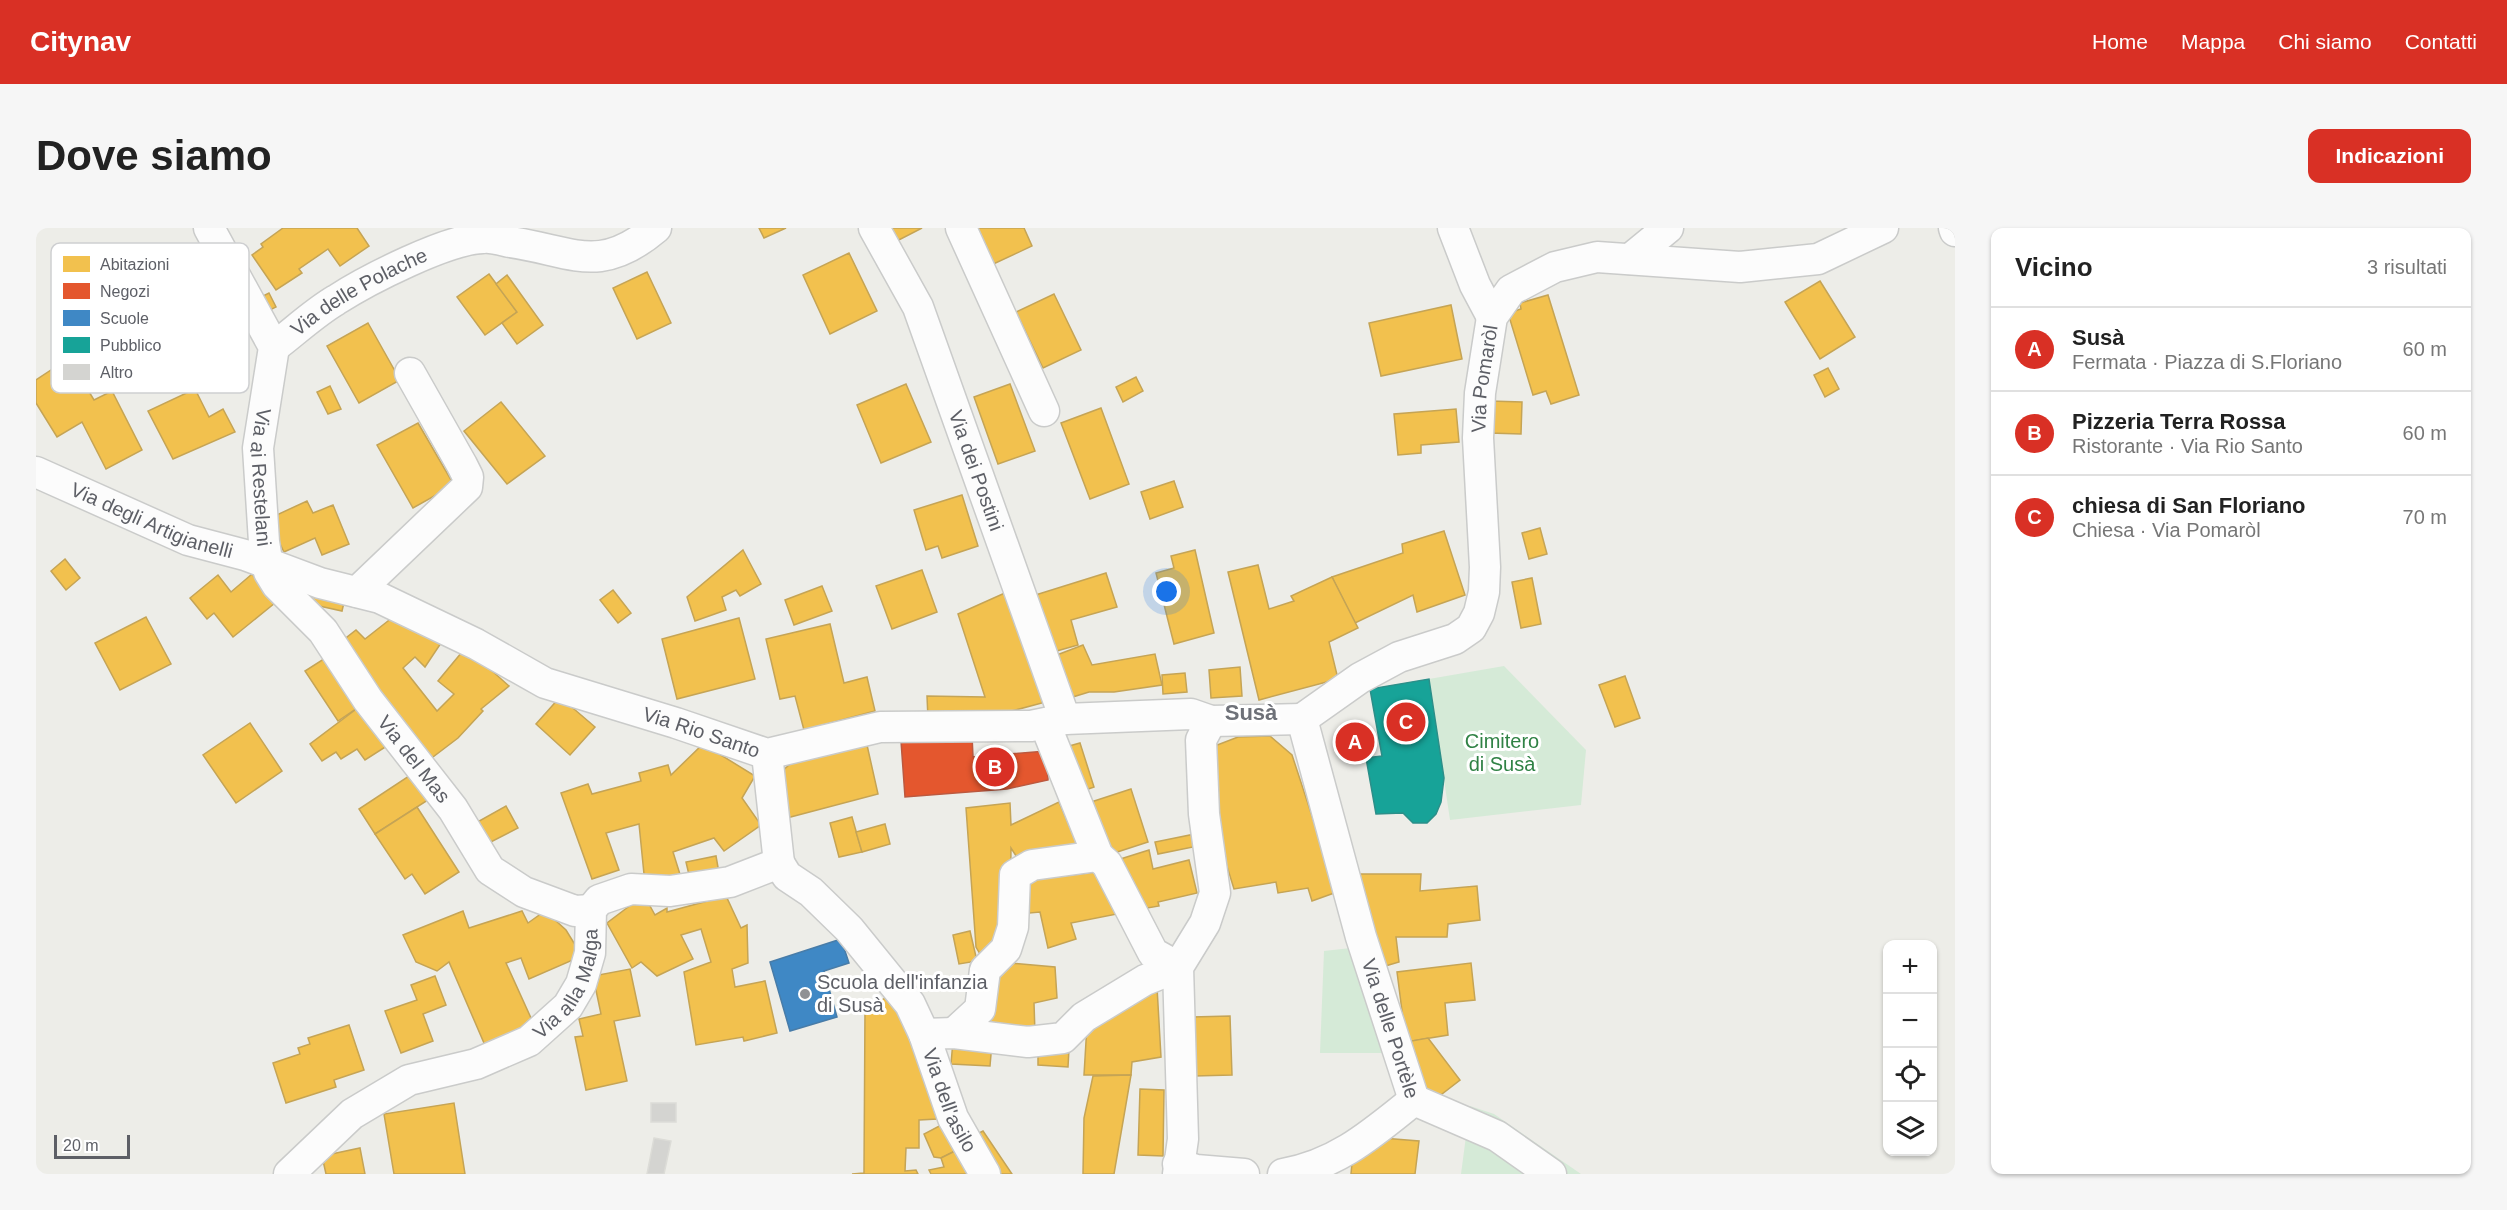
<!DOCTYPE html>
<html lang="it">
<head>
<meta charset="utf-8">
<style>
	:root { --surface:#fff; --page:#f6f6f6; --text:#222; --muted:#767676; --line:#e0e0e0; --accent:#d93025 }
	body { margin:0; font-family:Arial,sans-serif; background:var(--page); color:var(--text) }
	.controls { position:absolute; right:18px; bottom:18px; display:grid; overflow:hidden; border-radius:12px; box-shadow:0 2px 4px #0004 }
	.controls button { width:54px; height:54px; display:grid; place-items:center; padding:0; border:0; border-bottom:2px solid var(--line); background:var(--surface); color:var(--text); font:30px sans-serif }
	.scale { position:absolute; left:18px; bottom:15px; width:76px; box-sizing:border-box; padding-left:6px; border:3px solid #5d5f66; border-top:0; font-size:16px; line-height:21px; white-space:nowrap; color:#5d5f66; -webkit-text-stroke:4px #fff; paint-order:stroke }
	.you { position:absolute; left:1131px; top:364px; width:21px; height:21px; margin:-15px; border:4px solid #fff; border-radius:50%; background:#1a73e8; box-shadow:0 0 0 9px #1a73e833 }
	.badge { display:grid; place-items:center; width:39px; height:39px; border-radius:50%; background:var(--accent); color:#fff; font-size:20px; font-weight:700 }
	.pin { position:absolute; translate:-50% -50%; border:3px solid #fff; box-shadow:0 2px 6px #0006 }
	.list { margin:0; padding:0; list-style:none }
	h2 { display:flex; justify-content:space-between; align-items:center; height:78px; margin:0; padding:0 24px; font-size:26px }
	h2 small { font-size:20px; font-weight:400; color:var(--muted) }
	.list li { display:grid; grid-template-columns:39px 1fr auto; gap:18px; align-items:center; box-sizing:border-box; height:84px; padding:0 24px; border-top:2px solid var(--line) }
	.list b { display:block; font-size:22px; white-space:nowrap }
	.list p { margin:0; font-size:20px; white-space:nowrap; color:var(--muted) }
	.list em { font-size:20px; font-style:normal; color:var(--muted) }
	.icon { flex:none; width:33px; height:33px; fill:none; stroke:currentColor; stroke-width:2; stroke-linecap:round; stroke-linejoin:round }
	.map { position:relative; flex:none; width:1919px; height:946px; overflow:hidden; border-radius:12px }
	header { display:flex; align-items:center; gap:36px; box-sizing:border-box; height:84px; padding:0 30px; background:var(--accent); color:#fff }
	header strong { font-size:28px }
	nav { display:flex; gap:33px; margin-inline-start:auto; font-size:21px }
	.intro { display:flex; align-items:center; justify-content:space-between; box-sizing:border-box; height:144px; padding:0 36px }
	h1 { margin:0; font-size:42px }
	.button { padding:15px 27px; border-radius:12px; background:var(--accent); color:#fff; font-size:21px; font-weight:700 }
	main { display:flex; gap:36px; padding:0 36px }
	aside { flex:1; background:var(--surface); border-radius:12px; box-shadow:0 2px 4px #0004 }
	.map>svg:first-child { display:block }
</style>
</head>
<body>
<header>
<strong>Citynav</strong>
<nav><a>Home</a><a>Mappa</a><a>Chi siamo</a><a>Contatti</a></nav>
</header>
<div class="intro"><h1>Dove siamo</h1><a class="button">Indicazioni</a></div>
<main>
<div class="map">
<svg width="1919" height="946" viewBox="0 0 1919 946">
	<rect width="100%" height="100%" fill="#edede8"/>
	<g fill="#d5ead7">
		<path d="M1468,438L1550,522L1545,577L1414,592L1393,451Z"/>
		<path d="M1324,719L1351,825H1284L1288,723Z"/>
		<path d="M1434,878L1458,886L1545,946H1425Z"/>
	</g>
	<g fill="#f2c14e" stroke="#c5a455" stroke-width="1.5">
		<path d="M247,0H321L333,18L304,38L292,21L263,41L266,45L240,62L216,27L227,19L225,16Z"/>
		<path d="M723,0H750L728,10Z"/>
		<path d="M849,0H886L857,15Z"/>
		<path d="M933,0H988L996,18L951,39Z"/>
		<path d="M813,25L841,83L794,106L767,47Z"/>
		<path d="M611,44L635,95L601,111L577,60Z"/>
		<path d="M453,46L481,84L449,107L421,69Z"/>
		<path d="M471,47L507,97L481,116L466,95L481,84L460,56Z"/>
		<path d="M1784,53L1819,109L1784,131L1749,74Z"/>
		<path d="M233,65L240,79L230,84L223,70Z"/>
		<path d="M1018,66L1045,122L1007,140L980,84Z"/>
		<path d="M1512,67L1543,167L1515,176L1510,163L1497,167L1472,85L1485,81L1484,75Z"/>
		<path d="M1415,77L1426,131L1345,148L1333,95Z"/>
		<path d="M332,95L364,152L323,175L291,118Z"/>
		<path d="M18,140L28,156L43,147L58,172L76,163L106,222L70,241L46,194L21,209L0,175V152Z"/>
		<path d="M1792,140L1803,161L1789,169L1778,147Z"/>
		<path d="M1100,149L1107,163L1087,174L1080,159Z"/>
		<path d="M870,156L895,214L845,235L821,177Z"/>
		<path d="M974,156L999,223L962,236L938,169Z"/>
		<path d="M294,158L305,181L292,186L281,164Z"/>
		<path d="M159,161L173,189L187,181L199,204L137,231L112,183Z"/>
		<path d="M1454,173L1486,174L1485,206L1453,205Z"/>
		<path d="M465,174L509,228L471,256L428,203Z"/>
		<path d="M1065,180L1093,256L1054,271L1025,195Z"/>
		<path d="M1420,181L1423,214L1385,217V225L1362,227L1358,186Z"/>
		<path d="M382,195L418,257L377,280L341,217Z"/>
		<path d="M1138,253L1147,279L1114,291L1105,264Z"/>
		<path d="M926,267L942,318L906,330L902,318L890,322L878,282Z"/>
		<path d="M271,273L277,285L297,277L313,316L286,327L279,310L248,324L232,291Z"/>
		<path d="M1504,300L1511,326L1493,331L1486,305Z"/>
		<path d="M1408,303L1429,367L1381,384L1377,367L1319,395L1296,349L1367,325L1366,316Z"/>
		<path d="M707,322L725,356L704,368L700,362L686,369L690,382L659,393L651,369Z"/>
		<path d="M1159,322L1178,405L1138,416L1120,345L1138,340L1135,328Z"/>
		<path d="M29,331L44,350L30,362L15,343Z"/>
		<path d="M1222,337L1233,381L1258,373L1255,368L1296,349L1322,400L1293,414L1302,451L1223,472L1192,344Z"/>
		<path d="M886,342L901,384L856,401L840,358Z"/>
		<path d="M1070,345L1081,379L1035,392L1042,417L1010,426L993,369Z"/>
		<path d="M216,346L239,375L197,409L178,385L171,391L154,370L182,347L195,364Z"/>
		<path d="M1496,350L1505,396L1485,400L1476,354Z"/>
		<path d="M786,358L796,383L758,397L749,372Z"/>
		<path d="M577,362L595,385L582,395L564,372Z"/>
		<path d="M277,364L309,370L306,383L274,376Z"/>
		<path d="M971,364L1006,452V475L957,488L892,491L891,468L949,469L922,386Z"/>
		<path d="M110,389L135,436L84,462L59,415Z"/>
		<path d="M357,389L407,412L389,439L379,429L367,440L401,483L418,466L402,453L426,424L454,441L473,458L445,481L447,483L422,510L389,535L301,417L320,402L329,411Z"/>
		<path d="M703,390L719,451L641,471L626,411Z"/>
		<path d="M794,396L808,455L831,449L839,483L768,502L759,468L744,471L730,411Z"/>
		<path d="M1047,417L1056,437L1119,426L1126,457L1078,464H1053L1027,472L1013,430Z"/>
		<path d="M294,427L327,476L302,493L269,443Z"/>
		<path d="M1204,439L1206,468L1175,470L1173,442Z"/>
		<path d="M1149,445L1151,464L1127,466L1126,447Z"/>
		<path d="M1589,448L1604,490L1579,499L1563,457Z"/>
		<path d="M524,469L559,499L534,527L500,496Z"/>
		<path d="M327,476L354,516L329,532L321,521L305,531L300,524L286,533L274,516Z"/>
		<path d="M214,495L246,543L200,575L167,527Z"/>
		<path d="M1234,508L1256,527L1301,664L1276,673L1272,660L1242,665L1240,654L1198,661L1181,606L1176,519L1202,509Z"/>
		<path d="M1044,515L1058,559L1041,565L1026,520Z"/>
		<path d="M667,516L719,548L706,570L725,597L688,623L678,610L637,624L647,656H609L603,596L570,605L583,642L556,651L525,565L552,556L556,566L605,553L603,545L632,537L635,547Z"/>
		<path d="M831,517L842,566L747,591L742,547L754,536Z"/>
		<path d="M379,544L395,570L339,606L323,581Z"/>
		<path d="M1095,561L1112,614L1069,628L1052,575Z"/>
		<path d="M1023,574L1044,623L984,634L975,620L974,693L956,730L944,726L940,719L930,580L974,575L975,597Z"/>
		<path d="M470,578L482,600L447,618L436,597Z"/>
		<path d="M381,579L423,644L389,666L376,646L369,651L339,606Z"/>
		<path d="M816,589L826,624L803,629L794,595Z"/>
		<path d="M849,596L854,616L826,624L820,604Z"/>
		<path d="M1159,606L1162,618L1122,626L1119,614Z"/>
		<path d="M1113,622L1117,641L1153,632L1161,665L1122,674L1123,678L1100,682L1078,633Z"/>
		<path d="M680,628L683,645L654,651L650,634Z"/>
		<path d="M1027,641L1028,648L1068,643L1086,685L1035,695L1040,711L1012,720L1004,684L983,686L997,646Z"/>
		<path d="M1319,646H1385L1384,663L1441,658L1444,692L1412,696L1411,709H1360L1363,734L1346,739Z"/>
		<path d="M608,667L619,687L631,680V684L690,668L705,700L711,697L712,735L696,741L699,759L729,753L741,805L708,813L707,809L660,817L648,744L675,734L665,701L645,707L657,731L621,748L605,734L596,740L571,695Z"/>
		<path d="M427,683L433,700L486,683L492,695L509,683L530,702L546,728L493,751L485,730L470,735L500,801L451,822L413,734L401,743L380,734L367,707Z"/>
		<path d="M934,703L941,733L923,736L917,707Z"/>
		<path d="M962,734L1019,739L1021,770L998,775L999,806L954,803L955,759Z"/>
		<path d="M1435,735L1439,772L1409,775L1412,807L1370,814L1361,744Z"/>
		<path d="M594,741L604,788L578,793L591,853L550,862L539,809L547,808L543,791L565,786L557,748Z"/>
		<path d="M399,748L410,777L387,786L397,813L365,825L349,783L381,772L375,757Z"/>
		<path d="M1121,759L1125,829L1096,834L1095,847H1048L1051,797Z"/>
		<path d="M855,767L868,793L901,891L883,892V920H870L869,943L880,942L882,946H816L828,945L829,781Z"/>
		<path d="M1194,788L1196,847L1158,848L1156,789Z"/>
		<path d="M313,797L328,842L298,852L300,859L250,875L237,835L264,826L262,820L274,816L272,810Z"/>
		<path d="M1392,810L1424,852L1397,873L1374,836L1370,814Z"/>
		<path d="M917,813L956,815L954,838L915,836Z"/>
		<path d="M1002,820L1033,821L1032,839L1002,837Z"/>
		<path d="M1095,847L1078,946H1047L1048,890L1057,848Z"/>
		<path d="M1104,861L1128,862L1127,928L1102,927Z"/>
		<path d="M418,875L429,946H358L348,886Z"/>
		<path d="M909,895L923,921L905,930L898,929L888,906Z"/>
		<path d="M947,903L976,946H961L937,908Z"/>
		<path d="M1346,910L1383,913L1379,946H1315L1316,935Z"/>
		<path d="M324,920L329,946H290L286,928Z"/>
		<path d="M923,921L934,946H895L893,942L908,939L905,930Z"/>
	</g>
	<path fill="#e4572e" stroke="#bc593f" stroke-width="1.5" d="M936,507L937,529L1010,523L1012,552L971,561L869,569L865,513Z"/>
	<path fill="#3f88c5" stroke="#487ca8" stroke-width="1.5" d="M805,711L813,735L788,743L801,789L754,803L734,734Z"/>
	<path fill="#17a398" stroke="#2c8f89" stroke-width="1.5" d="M1393,451L1408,550L1405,574L1400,586L1391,595H1377L1367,585L1340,586L1330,530L1346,528L1334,461Z"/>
	<g fill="#d4d4d1" stroke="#dcdcd7" stroke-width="1.5">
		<rect x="615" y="875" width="25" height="19"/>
		<path d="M618,910L635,913L628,946H611Z"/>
	</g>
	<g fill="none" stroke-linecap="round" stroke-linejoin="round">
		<defs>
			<g id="minor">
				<path id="s1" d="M173,0L238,119L222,220L228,314L233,344L241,357L287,403L332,472L417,581L454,642L488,664L539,683L555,682"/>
				<path id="s2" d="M838,0L882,79L1029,491"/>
				<path d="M925,0L1008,183"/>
				<path d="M1417,0L1439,57L1456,89"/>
				<path d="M1918,0L1919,3"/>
				<path d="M1594,31L1632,0"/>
				<path id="s3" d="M238,119C258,104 278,85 300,72C331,52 411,11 447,10C455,9 465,12 474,14C537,23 563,48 620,0"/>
				<path id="s4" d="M0,244L152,312L209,327L284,355L344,370L440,416L509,455L640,495L731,526L844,499L995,498L1029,491L1155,486L1175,493L1266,491"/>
				<path d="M321,364L431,259L432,249L426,237L374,145"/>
				<path id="s5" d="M1266,491L1324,450L1363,429L1419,411L1435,400L1443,385L1448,364L1449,339L1442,210L1444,165L1456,89L1475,62L1519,39L1561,29L1704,39L1782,31L1847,0"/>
				<path id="s6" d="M1266,491L1325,709L1378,872L1461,908L1515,946"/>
				<path d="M1009,496L1062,628L1071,636L1117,725L1142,739"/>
				<path id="s7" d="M743,635L751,648L775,664L813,701L874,776L888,806L917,890L949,946"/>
				<path d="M918,805L944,781L949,742L970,721L977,699L979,647L996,637L1062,628"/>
				<path d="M888,806L918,805L992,814L1027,810L1048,789L1109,752L1142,739"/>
				<path d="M1142,936L1160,942L1208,946"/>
				<path id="s8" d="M253,946L316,886L373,852L440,836L493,813L532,778L545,756L554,725L555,682L563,672L595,661L634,663L694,654L743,635L731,526"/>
				<path d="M1142,946L1147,911L1142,739L1169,695L1179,665L1168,586L1165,512L1175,493"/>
				<path d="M1247,946C1301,937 1337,905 1378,872"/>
			</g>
		</defs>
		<use href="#minor" stroke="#cacbca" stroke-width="33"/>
		<use href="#minor" stroke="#fcfcfc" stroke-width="30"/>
	</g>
	<circle fill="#8f9194" stroke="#fff" stroke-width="2" cx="769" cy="766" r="6"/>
	<g text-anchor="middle" stroke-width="6" stroke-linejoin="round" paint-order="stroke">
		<g font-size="20" fill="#5d5f66" stroke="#fff">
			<text dy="7" stroke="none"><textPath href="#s3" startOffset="102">Via delle Polache</textPath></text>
			<text dy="7" stroke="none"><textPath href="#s5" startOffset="446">Via Pomaròl</textPath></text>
			<text dy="7" stroke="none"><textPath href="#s2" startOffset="264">Via dei Postini</textPath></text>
			<text dy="7" stroke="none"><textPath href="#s1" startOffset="267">Via ai Restelani</textPath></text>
			<text dy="7" stroke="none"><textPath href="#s4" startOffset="126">Via degli Artigianelli</textPath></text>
			<text dy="7" stroke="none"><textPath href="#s4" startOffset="717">Via Rio Santo</textPath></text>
			<text dy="7" stroke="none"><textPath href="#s1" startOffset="600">Via del Mas</textPath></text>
			<text dy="7" stroke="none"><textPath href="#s8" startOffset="352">Via alla Malga</textPath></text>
			<text dy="7" stroke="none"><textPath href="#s6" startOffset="322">Via delle Portèle</textPath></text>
			<text dy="7" stroke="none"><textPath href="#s7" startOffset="298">Via dell'asilo</textPath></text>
		</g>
		<g font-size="20" fill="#308245" stroke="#fff">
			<text x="1466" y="520">Cimitero<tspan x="1466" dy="23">di Susà</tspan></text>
		</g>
		<g font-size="20" fill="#5d5f66" stroke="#fff" text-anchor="start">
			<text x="781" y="761">Scuola dell'infanzia<tspan x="781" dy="23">di Susà</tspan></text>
		</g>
		<g font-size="22" font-weight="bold" fill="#6e7178" stroke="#fff">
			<text x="1215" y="492">Susà</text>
		</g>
	</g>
	<rect x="15" y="15" width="198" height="150" rx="9" fill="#fff" stroke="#cecfd1" stroke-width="1.5"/>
	<rect x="27" y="28" width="27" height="16" fill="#f2c14e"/>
	<rect x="27" y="55" width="27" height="16" fill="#e4572e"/>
	<rect x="27" y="82" width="27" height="16" fill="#3f88c5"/>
	<rect x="27" y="109" width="27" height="16" fill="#17a398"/>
	<rect x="27" y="136" width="27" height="16" fill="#d4d4d1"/>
	<g font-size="16" fill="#5d5f66">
		<text x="64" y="42">Abitazioni</text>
		<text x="64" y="69">Negozi</text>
		<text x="64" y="96">Scuole</text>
		<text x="64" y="123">Pubblico</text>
		<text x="64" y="150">Altro</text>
	</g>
</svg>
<div class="controls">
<button>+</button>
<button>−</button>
<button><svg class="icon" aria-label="locate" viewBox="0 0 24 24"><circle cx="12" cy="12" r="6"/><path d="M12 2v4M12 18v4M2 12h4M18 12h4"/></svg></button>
<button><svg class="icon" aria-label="layers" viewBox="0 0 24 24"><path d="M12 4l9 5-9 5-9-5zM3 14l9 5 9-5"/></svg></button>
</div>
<div class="scale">20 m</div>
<div class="you"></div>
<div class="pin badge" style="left:1319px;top:514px">A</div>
<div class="pin badge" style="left:959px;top:539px">B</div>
<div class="pin badge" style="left:1370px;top:494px">C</div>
</div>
<aside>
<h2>Vicino<small>3 risultati</small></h2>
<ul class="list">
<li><span class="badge">A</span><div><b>Susà</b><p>Fermata · Piazza di S.Floriano</p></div><em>60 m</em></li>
<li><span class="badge">B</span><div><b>Pizzeria Terra Rossa</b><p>Ristorante · Via Rio Santo</p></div><em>60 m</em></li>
<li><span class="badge">C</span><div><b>chiesa di San Floriano</b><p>Chiesa · Via Pomaròl</p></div><em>70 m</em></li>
</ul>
</aside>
</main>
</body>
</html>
